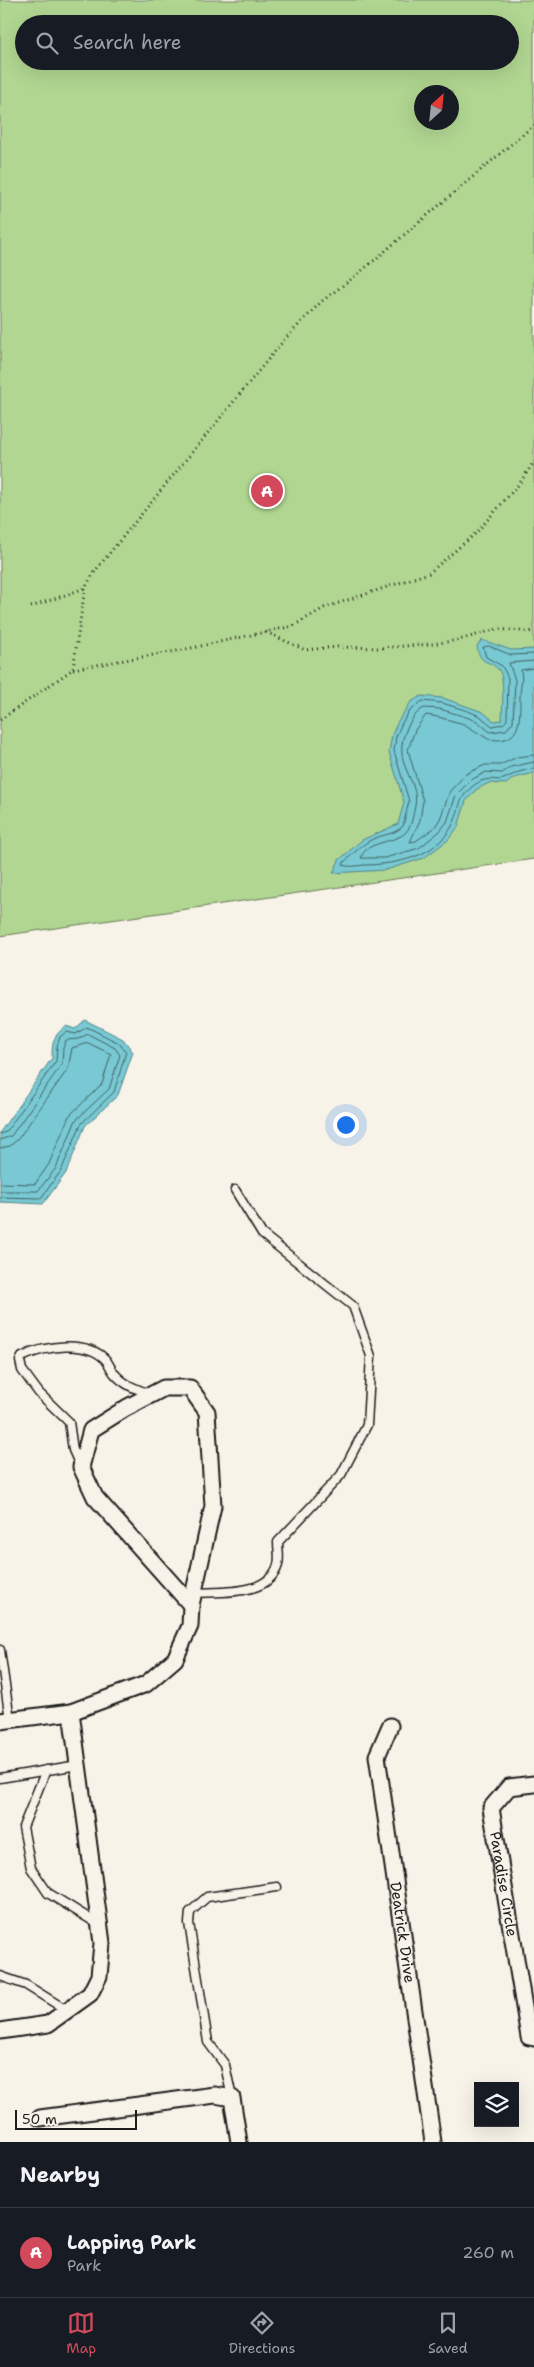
<!DOCTYPE html>
<html lang="en">
<head>
<meta charset="utf-8">
<style>
	:root { --surface:#171b24; --page:#242831; --text:#f1f3f6; --muted:#9ea1a6; --line:#363941; --accent:#d1495b }
	body { margin:0; font-family:"Shantell Sans",sans-serif; background:var(--page); color:var(--text) }
	.controls { position:absolute; right:15px; bottom:15px; display:grid; overflow:hidden; border-radius:0px; box-shadow:0 5px 20px #0002 }
	.controls button { width:45px; height:45px; display:grid; place-items:center; padding:0; border:0; border-bottom:1px solid var(--line); background:var(--surface); color:var(--text); font:25px sans-serif }
	.compass { position:absolute; left:414px; top:85px; width:45px; height:45px; border-radius:50%; background:var(--surface); box-shadow:0 5px 20px #0002; rotate:27deg }
	.scale { position:absolute; left:15px; bottom:12px; width:122px; box-sizing:border-box; padding-left:5px; border:2px solid #1c1c1c; border-top:0; font-size:14px; line-height:18px; white-space:nowrap; color:#1c1c1c; -webkit-text-stroke:4px #f7f3e8; paint-order:stroke }
	.you { position:absolute; left:345px; top:1124px; width:18px; height:18px; margin:-12px; border:4px solid #fff; border-radius:50%; background:#1a73e8; box-shadow:0 0 0 8px #1a73e833 }
	.badge { display:grid; place-items:center; width:32px; height:32px; border-radius:50%; background:var(--accent); color:#fff; font-size:16px; font-weight:700 }
	.pin { position:absolute; translate:-50% -50%; border:2px solid #fff; box-shadow:0 1px 5px #0006 }
	.list { margin:0; padding:0; list-style:none }
	h2 { display:flex; justify-content:space-between; align-items:center; height:65px; margin:0; padding:0 20px; font-size:21px }
	h2 small { font-size:16px; font-weight:400; color:var(--muted) }
	.list li { display:grid; grid-template-columns:32px 1fr auto; gap:15px; align-items:center; box-sizing:border-box; height:90px; padding:0 20px; border-top:1px solid var(--line) }
	.list b { display:block; font-size:19px; white-space:nowrap }
	.list p { margin:0; font-size:16px; white-space:nowrap; color:var(--muted) }
	.list em { font-size:16px; font-style:normal; color:var(--muted) }
	.icon { flex:none; width:28px; height:28px; fill:none; stroke:currentColor; stroke-width:2; stroke-linecap:round; stroke-linejoin:round }
	.map { position:relative; flex:none; width:534px; height:2142px; overflow:hidden }
	.search { position:absolute; background:var(--surface); box-shadow:0 5px 20px #0002; left:15px; right:15px; top:15px; height:55px; display:flex; align-items:center; gap:12px; box-sizing:border-box; padding:0 18px; border-radius:28px; color:var(--muted); font-size:19px }
	.sheet { height:155px; background:var(--surface) }
	nav { display:flex; justify-content:space-around; align-items:center; box-sizing:border-box; height:70px; border-top:1px solid var(--line); background:var(--surface); font-size:14px; color:var(--muted) }
	nav a { display:grid; justify-items:center; gap:2px }
	nav .on { color:var(--accent) }
	.map>svg:first-child { display:block }
</style>
</head>
<body>
<div class="map">
<svg width="534" height="2142" viewBox="0 0 534 2142">
	<rect width="100%" height="100%" fill="#f7f3e8"/>
	<filter id="ink" filterUnits="userSpaceOnUse"><feTurbulence type="fractalNoise" baseFrequency=".02" numOctaves="2"/><feDisplacementMap in="SourceGraphic" scale="10" xChannelSelector="R" yChannelSelector="G"/><feConvolveMatrix kernelMatrix="1 2 1 2 8 2 1 2 1" color-interpolation-filters="sRGB"/></filter>
	<g filter="url(#ink)">
		<path fill="#b1d691" stroke="#667956" fill-rule="evenodd" d="M0,0H534V859L0,936ZM24,24H510V61H24ZM422,92H452V122H422Z"/>
		<g fill="#78c9d3" stroke="#53848a">
			<path d="M482,640L511,650L534,649V773L514,778L506,784L489,783L477,789L466,801L458,827L448,840L424,858L386,870L333,873L339,860L362,840L398,824L404,802L389,752L392,735L398,721L411,702L421,696L443,698L483,712L494,721L502,720C502,710 505,677 499,670C489,659 480,666 477,646Z"/>
			<path d="M85,1020L123,1039L133,1052L118,1095L85,1126L66,1173L43,1204L0,1202V1132L52,1058C52,1042 53,1036 66,1026L75,1029Z"/>
		</g>
		<g fill="none" stroke-linecap="round" stroke-linejoin="round">
			<g stroke="#416165" stroke-width="1">
				<path d="M534,654L511,655L489,646L483,647L486,657L502,666L508,678L507,720L503,724L492,726L480,716L468,711L442,703L422,701L409,712L402,723L396,737L394,751L409,801L403,826C394,835 384,834 373,839C362,844 353,854 344,862L343,865C350,868 359,865 366,865C398,864 435,857 452,826C461,810 456,800 473,786C488,774 496,783 506,778C515,774 523,769 534,769"/>
				<path d="M534,661L509,663L515,680L513,722L506,730L490,732L477,721L466,717L440,709L424,708C416,712 411,720 407,728C390,764 420,778 415,806C413,814 412,826 406,832C395,844 366,840 361,858H385L419,848L439,832L447,822L456,795L471,780L486,772L502,773L511,767L534,762"/>
				<path d="M534,668L521,670C523,680 520,688 520,698C520,721 521,745 488,739L464,724L438,717L426,715L415,730L408,750L423,801L420,820L410,842L416,841L434,828L440,819L450,791L466,774L485,765H500L517,757L534,755"/>
				<path d="M0,1134L6,1132L56,1061L57,1046L60,1037L66,1032L76,1034L87,1027L119,1043L126,1052L114,1092L81,1124L61,1171L41,1198L0,1197"/>
				<path d="M0,1140L11,1136L62,1064L63,1048L66,1040L78,1039L88,1034L115,1048L120,1055L109,1089L76,1120L56,1168L38,1191H0"/>
				<path d="M0,1148L10,1146L18,1139L68,1069L72,1048L88,1043L111,1054L102,1084L69,1116L49,1164L35,1184L0,1183"/>
			</g>
			<defs>
				<g id="lane">
					<path d="M80,1466L73,1450L69,1422L39,1393L22,1370L20,1361L22,1357C44,1346 87,1339 106,1360C109,1364 111,1369 114,1373C124,1385 136,1389 150,1394"/>
					<path d="M193,1593C220,1591 268,1597 278,1565C280,1558 278,1549 278,1542L341,1475L367,1425L371,1356L353,1306L262,1234L235,1190"/>
					<path d="M0,1650L10,1720"/>
					<path d="M46,1770L23,1827L31,1868L48,1893L98,1924"/>
					<path d="M0,1778L78,1765"/>
					<path d="M0,1976L26,1985L68,2011"/>
					<path d="M232,2098L225,2065L208,2042L189,1923L190,1912L207,1897L277,1887"/>
				</g>
				<g id="street">
					<path d="M164,1388H190L207,1412L213,1506L191,1605L95,1497L81,1467L91,1430L126,1408Z"/>
					<path d="M0,1721L71,1712L146,1684L175,1659L190,1626L191,1605"/>
					<path id="s1" d="M390,1726L377,1756L433,2142"/>
					<path id="s2" d="M534,1784L509,1787L491,1808L529,2037L534,2038"/>
					<path d="M0,2031L48,2024L90,1994L99,1976L102,1943L71,1712"/>
					<path d="M40,2118L215,2095L232,2098L239,2142"/>
				</g>
			</defs>
			<use href="#lane" stroke="#1c1c1c" stroke-width="11"/>
			<use href="#street" stroke="#1c1c1c" stroke-width="19"/>
			<g stroke="#1c1c1c" stroke-width="3" stroke-dasharray="1 4" stroke-linecap="butt">
				<path d="M31,607L85,588L95,571L284,340L322,301L358,274L534,125"/>
				<path d="M266,632L305,650L337,647L380,648L432,644L459,640L497,629L534,632"/>
				<path d="M73,669L182,650L293,626L324,608L429,573L476,533L519,484L534,462"/>
				<path d="M0,720L73,669L85,588"/>
			</g>
			<use href="#lane" stroke="#f7f3e8" stroke-width="8"/>
			<use href="#street" stroke="#f7f3e8" stroke-width="15"/>
		</g>
	</g>
	<g text-anchor="middle" stroke-width="4" stroke-linejoin="round" paint-order="stroke">
		<g font-size="15" fill="#1c1c1c" stroke="#f7f3e8">
			<text dy="5" stroke="none"><textPath href="#s2" startOffset="130">Paradise Circle</textPath></text>
			<text dy="5" stroke="none"><textPath href="#s1" startOffset="211">Deatrick Drive</textPath></text>
		</g>
	</g>
</svg>
<div class="controls">
<button><svg class="icon" aria-label="layers" viewBox="0 0 24 24"><path d="M12 4l9 5-9 5-9-5zM3 14l9 5 9-5"/></svg></button>
</div>
<svg class="compass" viewBox="-18 -18 36 36"><path d="M0-13l5 13h-10z" fill="#e53935"/><path d="M0 13l5-13h-10z" fill="#9ea1a6"/></svg>
<div class="scale">50 m</div>
<div class="you"></div>
<div class="pin badge" style="left:267px;top:491px">A</div>
<div class="search"><svg class="icon" aria-label="search" viewBox="0 0 24 24"><circle cx="10" cy="10" r="6"/><path d="M15 15l6 6"/></svg>Search here</div>
</div>
<section class="sheet">
<h2>Nearby<small></small></h2>
<ul class="list">
<li><span class="badge">A</span><div><b>Lapping Park</b><p>Park</p></div><em>260 m</em></li>
</ul>
</section>
<nav>
<a class="on"><svg class="icon" aria-label="map" viewBox="0 0 24 24"><path d="M3 6l6-2 6 2 6-2v14l-6 2-6-2-6 2zM9 4v14M15 6v14"/></svg>Map</a>
<a><svg class="icon" aria-label="directions" viewBox="0 0 24 24"><path d="M12 3l9 9-9 9-9-9zM9 14v-3h6M13 9l2 2-2 2"/></svg>Directions</a>
<a><svg class="icon" aria-label="saved" viewBox="0 0 24 24"><path d="M7 4h10v16l-5-4-5 4z"/></svg>Saved</a>
</nav>
</body>
</html>
